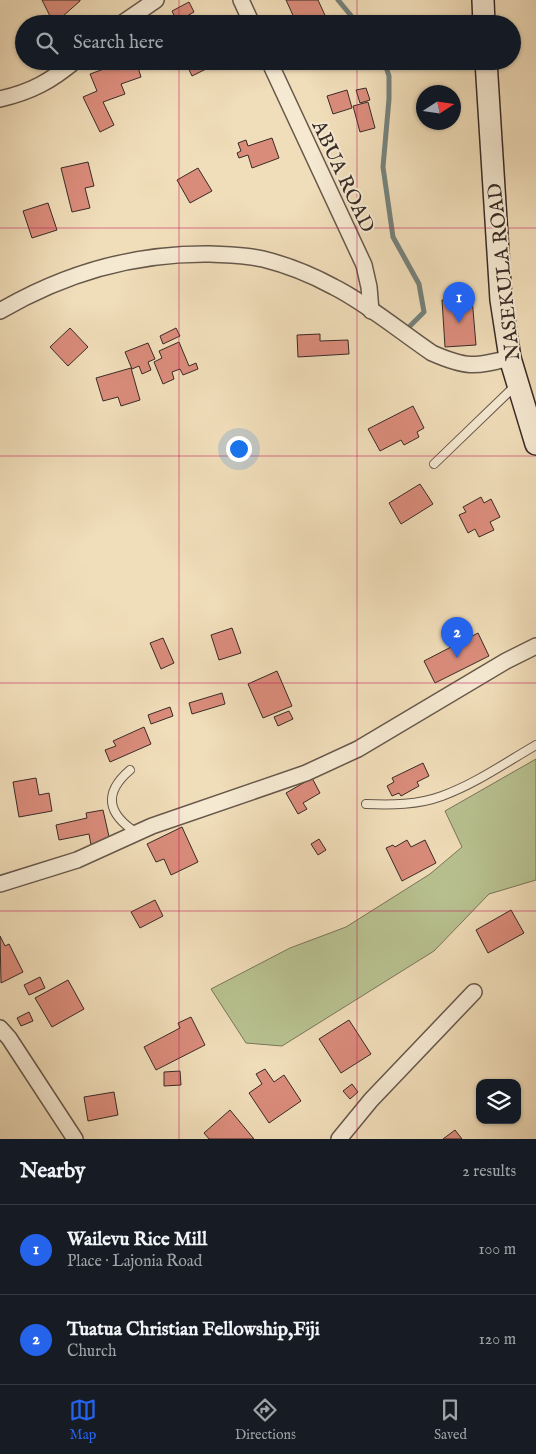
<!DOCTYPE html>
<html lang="en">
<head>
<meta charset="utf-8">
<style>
	:root { --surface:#171b24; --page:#242831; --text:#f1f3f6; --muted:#9ea1a6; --line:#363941; --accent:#2563eb }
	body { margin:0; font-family:"IM FELL English",serif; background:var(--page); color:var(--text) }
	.controls { position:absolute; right:15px; bottom:15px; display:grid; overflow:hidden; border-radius:10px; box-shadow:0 1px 4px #0004 }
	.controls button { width:45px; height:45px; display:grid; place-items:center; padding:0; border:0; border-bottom:1px solid var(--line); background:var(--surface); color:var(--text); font:25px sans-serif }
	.compass { position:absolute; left:416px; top:85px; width:45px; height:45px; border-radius:50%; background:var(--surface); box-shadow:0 1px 4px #0004; rotate:78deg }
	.you { position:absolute; left:238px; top:448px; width:18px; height:18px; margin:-12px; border:4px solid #fff; border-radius:50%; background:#1a73e8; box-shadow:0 0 0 8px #1a73e833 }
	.badge { display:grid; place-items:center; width:32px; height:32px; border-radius:50%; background:var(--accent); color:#fff; font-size:16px; font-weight:700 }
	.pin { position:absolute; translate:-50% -41px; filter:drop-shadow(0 1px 2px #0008) }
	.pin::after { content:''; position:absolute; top:26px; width:18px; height:15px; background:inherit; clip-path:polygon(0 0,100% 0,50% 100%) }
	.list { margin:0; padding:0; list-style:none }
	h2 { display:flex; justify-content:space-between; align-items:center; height:65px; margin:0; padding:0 20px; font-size:21px }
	h2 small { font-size:16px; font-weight:400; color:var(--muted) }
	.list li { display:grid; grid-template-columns:32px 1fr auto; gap:15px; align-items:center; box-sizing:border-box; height:90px; padding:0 20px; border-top:1px solid var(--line) }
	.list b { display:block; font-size:19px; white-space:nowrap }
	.list p { margin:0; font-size:16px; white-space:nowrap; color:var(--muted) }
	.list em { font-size:16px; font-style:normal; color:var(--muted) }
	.icon { flex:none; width:28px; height:28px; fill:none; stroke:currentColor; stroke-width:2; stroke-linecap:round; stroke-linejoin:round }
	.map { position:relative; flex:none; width:536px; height:1139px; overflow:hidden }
	.search { position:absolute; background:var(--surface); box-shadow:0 1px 4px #0004; left:15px; right:15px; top:15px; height:55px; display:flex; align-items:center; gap:12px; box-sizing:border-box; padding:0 18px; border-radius:28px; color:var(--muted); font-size:19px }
	.sheet { height:245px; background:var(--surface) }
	nav { display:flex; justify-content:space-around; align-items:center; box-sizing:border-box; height:70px; border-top:1px solid var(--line); background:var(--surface); font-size:14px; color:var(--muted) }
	nav a { display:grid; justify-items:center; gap:2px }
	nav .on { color:var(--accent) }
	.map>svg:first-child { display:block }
</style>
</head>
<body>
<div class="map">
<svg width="536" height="1139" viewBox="0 0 536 1139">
	<rect width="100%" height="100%" fill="#f0ddb9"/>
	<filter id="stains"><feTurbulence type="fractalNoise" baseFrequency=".004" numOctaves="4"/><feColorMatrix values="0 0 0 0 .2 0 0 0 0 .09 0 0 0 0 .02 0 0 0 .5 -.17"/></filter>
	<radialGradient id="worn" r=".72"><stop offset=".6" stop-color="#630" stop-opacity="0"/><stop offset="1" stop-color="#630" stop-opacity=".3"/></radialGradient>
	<path fill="#b8c190" stroke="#78765b" d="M536,759V880L489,894L434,951L282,1046L246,1043L211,989L290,948L346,927L430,874L462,847L445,811Z"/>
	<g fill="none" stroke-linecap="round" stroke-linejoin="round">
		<g stroke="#74817b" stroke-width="5">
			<path d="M338,0L358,24"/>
			<path d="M384,61L389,76V99L383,167L393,237L419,284L424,312L408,328"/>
		</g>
	</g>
	<g fill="#da8c7b" stroke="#392b26">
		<path d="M42,0H80V1L54,24Z"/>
		<path d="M286,0H318L329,24H297Z"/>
		<path d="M189,2L194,12L185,17L189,24H178L172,11Z"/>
		<path d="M136,61L141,77L121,84L125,94L103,102L114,125L100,132L83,97L97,91L90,74L115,65L116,69Z"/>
		<path d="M185,61H222L192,76Z"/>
		<path d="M366,88L370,100L360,103L356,90Z"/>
		<path d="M347,90L352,108L333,114L327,96Z"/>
		<path d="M368,102L375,128L360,132L353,106Z"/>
		<path d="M272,138L279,158L252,168L248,155L239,158L237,153L241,151L238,143L246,140L248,146Z"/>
		<path d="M88,162L94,186L85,188L90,208L72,212L61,168Z"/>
		<path d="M198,168L212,191L190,203L177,180Z"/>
		<path d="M48,203L57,230L32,238L23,211Z"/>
		<path d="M472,298L476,345L445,347L442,300Z"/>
		<path d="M70,328L88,347L68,366L50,347Z"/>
		<path d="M176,328L180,336L163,344L160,336Z"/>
		<path d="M320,334V341L348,340L349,354L298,357L297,335Z"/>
		<path d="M179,342L189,366L196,363L198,369L183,375L180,369L172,372L174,379L163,384L154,362L162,358L159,351Z"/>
		<path d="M148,343L155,359L148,362L151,370L142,374L139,366L132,369L125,352Z"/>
		<path d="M131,368L140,400L121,406L118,397L103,401L96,378Z"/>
		<path d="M413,406L424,428L417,432L419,437L404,445L401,440L380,451L368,429Z"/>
		<path d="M420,484L433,504L401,524L389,503Z"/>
		<path d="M481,497L484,503L491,499L500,517L490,522L494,530L479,537L475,529L468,533L459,515L466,512L463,507Z"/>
		<path d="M232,628L241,653L219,660L211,635Z"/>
		<path d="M478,633L489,656L435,683L424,661Z"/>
		<path d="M163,638L174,663L161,669L150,643Z"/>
		<path d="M277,671L292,706L263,718L248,684Z"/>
		<path d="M222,693L225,704L192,714L189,703Z"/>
		<path d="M170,707L173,716L151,724L148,715Z"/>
		<path d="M289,711L293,719L278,726L274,717Z"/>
		<path d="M144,727L151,744L110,762L105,750L116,746L113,741Z"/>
		<path d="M423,763L429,776L417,782L419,786L401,796L399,793L392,796L387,786L394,782L392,778Z"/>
		<path d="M36,778L39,795L49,793L52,811L19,817L13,782Z"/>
		<path d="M312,778L320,793L303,803L307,809L298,814L286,793Z"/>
		<path d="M103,810L110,841L91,845L89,834L59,840L56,825L87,818L86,813Z"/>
		<path d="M182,827L198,862L171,875L164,859L156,862L147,844Z"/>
		<path d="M319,839L326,850L318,855L311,844Z"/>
		<path d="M407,840L411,847L425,840L436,863L402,881L386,848L393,845L395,847Z"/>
		<path d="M155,900L163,916L140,928L131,912Z"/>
		<path d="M511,910L524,933L488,953L476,930Z"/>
		<path d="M0,936L5,946L9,944L23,972L1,983Z"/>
		<path d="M40,977L45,988L29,995L24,985Z"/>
		<path d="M68,980L84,1009L52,1027L35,998Z"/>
		<path d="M29,1012L33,1021L21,1026L17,1018Z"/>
		<path d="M191,1017L205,1045L156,1070L144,1047L180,1028L178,1023Z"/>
		<path d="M349,1020L371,1054L341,1073L319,1039Z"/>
		<path d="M265,1069L274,1082L284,1075L301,1101L269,1123L249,1093L262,1084L256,1074Z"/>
		<path d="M180,1071L181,1085L164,1086V1072Z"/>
		<path d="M352,1084L358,1092L350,1099L343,1091Z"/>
		<path d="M114,1092L118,1115L88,1121L84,1097Z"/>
		<path d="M230,1110L254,1139H209L204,1133Z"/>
		<path d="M455,1130L462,1139H443Z"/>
	</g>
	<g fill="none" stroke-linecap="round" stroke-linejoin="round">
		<defs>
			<g id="lane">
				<path d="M434,464L515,386"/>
				<path d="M130,770C103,793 107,814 137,833"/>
				<path d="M366,804C391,805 418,805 442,796C475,784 505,763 536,745"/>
			</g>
			<g id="street">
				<path d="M241,0L252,24"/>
				<path d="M121,24L156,0"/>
				<path d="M269,61L364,265L369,287L371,311"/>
				<path d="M0,99C31,92 51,81 75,61"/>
				<path d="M0,311C65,273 135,253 210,254C228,255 246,255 263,259C287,265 312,275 334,287C366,303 401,332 432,353C466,368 474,367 510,358"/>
				<path d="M0,884L77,860L152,826L306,773L358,749L506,661L536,646"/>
				<path d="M0,1028L9,1038L75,1139"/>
				<path d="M339,1139L371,1100L474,992"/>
			</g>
			<g id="secondary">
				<path d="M483,0L484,24"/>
				<path d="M486,61L501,300L510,358L536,444"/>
			</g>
		</defs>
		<use href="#lane" stroke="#67584b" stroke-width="10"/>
		<use href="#street" stroke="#67584b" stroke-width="18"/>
		<use href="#secondary" stroke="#392b26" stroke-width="24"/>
		<use href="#lane" stroke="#f5e9d2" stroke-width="8"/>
		<use href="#street" stroke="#f5e9d2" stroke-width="15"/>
		<use href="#secondary" stroke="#f5e9d2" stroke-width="21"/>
	</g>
	<path fill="none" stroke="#c2185b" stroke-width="1" stroke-opacity="0.55" d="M179,0V24M357,0V24M179,61V1139M357,61V1139M0,228H536M0,456H536M0,683H536M0,911H536"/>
	<g text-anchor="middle" stroke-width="4" stroke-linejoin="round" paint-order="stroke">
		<g font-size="20" fill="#392b26" stroke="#f5e9d2">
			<text transform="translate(344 176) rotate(65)" y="7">ABUA ROAD</text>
			<text transform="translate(503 272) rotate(-96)" y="7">NASEKULA ROAD</text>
		</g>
	</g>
	<rect width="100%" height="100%" filter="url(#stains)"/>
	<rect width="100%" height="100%" fill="url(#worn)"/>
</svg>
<div class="controls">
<button><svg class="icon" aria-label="layers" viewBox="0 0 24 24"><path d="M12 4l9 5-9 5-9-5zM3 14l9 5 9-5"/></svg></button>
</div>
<svg class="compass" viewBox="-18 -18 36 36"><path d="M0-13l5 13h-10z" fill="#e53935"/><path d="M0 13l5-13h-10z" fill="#9ea1a6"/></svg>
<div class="you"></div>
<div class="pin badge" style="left:459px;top:323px">1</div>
<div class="pin badge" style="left:457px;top:658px">2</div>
<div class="search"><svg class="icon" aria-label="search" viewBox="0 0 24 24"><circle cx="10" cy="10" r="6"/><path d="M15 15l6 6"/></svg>Search here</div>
</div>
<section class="sheet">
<h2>Nearby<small>2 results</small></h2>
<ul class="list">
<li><span class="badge">1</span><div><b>Wailevu Rice Mill</b><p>Place · Lajonia Road</p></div><em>100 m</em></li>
<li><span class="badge">2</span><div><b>Tuatua Christian Fellowship,Fiji</b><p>Church</p></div><em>120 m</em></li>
</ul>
</section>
<nav>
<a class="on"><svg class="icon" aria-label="map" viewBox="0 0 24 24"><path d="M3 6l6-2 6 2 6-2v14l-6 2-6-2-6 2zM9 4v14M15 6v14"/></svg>Map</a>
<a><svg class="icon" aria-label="directions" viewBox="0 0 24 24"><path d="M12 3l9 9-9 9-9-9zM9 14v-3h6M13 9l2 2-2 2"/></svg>Directions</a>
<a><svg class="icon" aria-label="saved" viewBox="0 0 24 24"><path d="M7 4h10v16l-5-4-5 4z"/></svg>Saved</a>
</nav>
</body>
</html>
